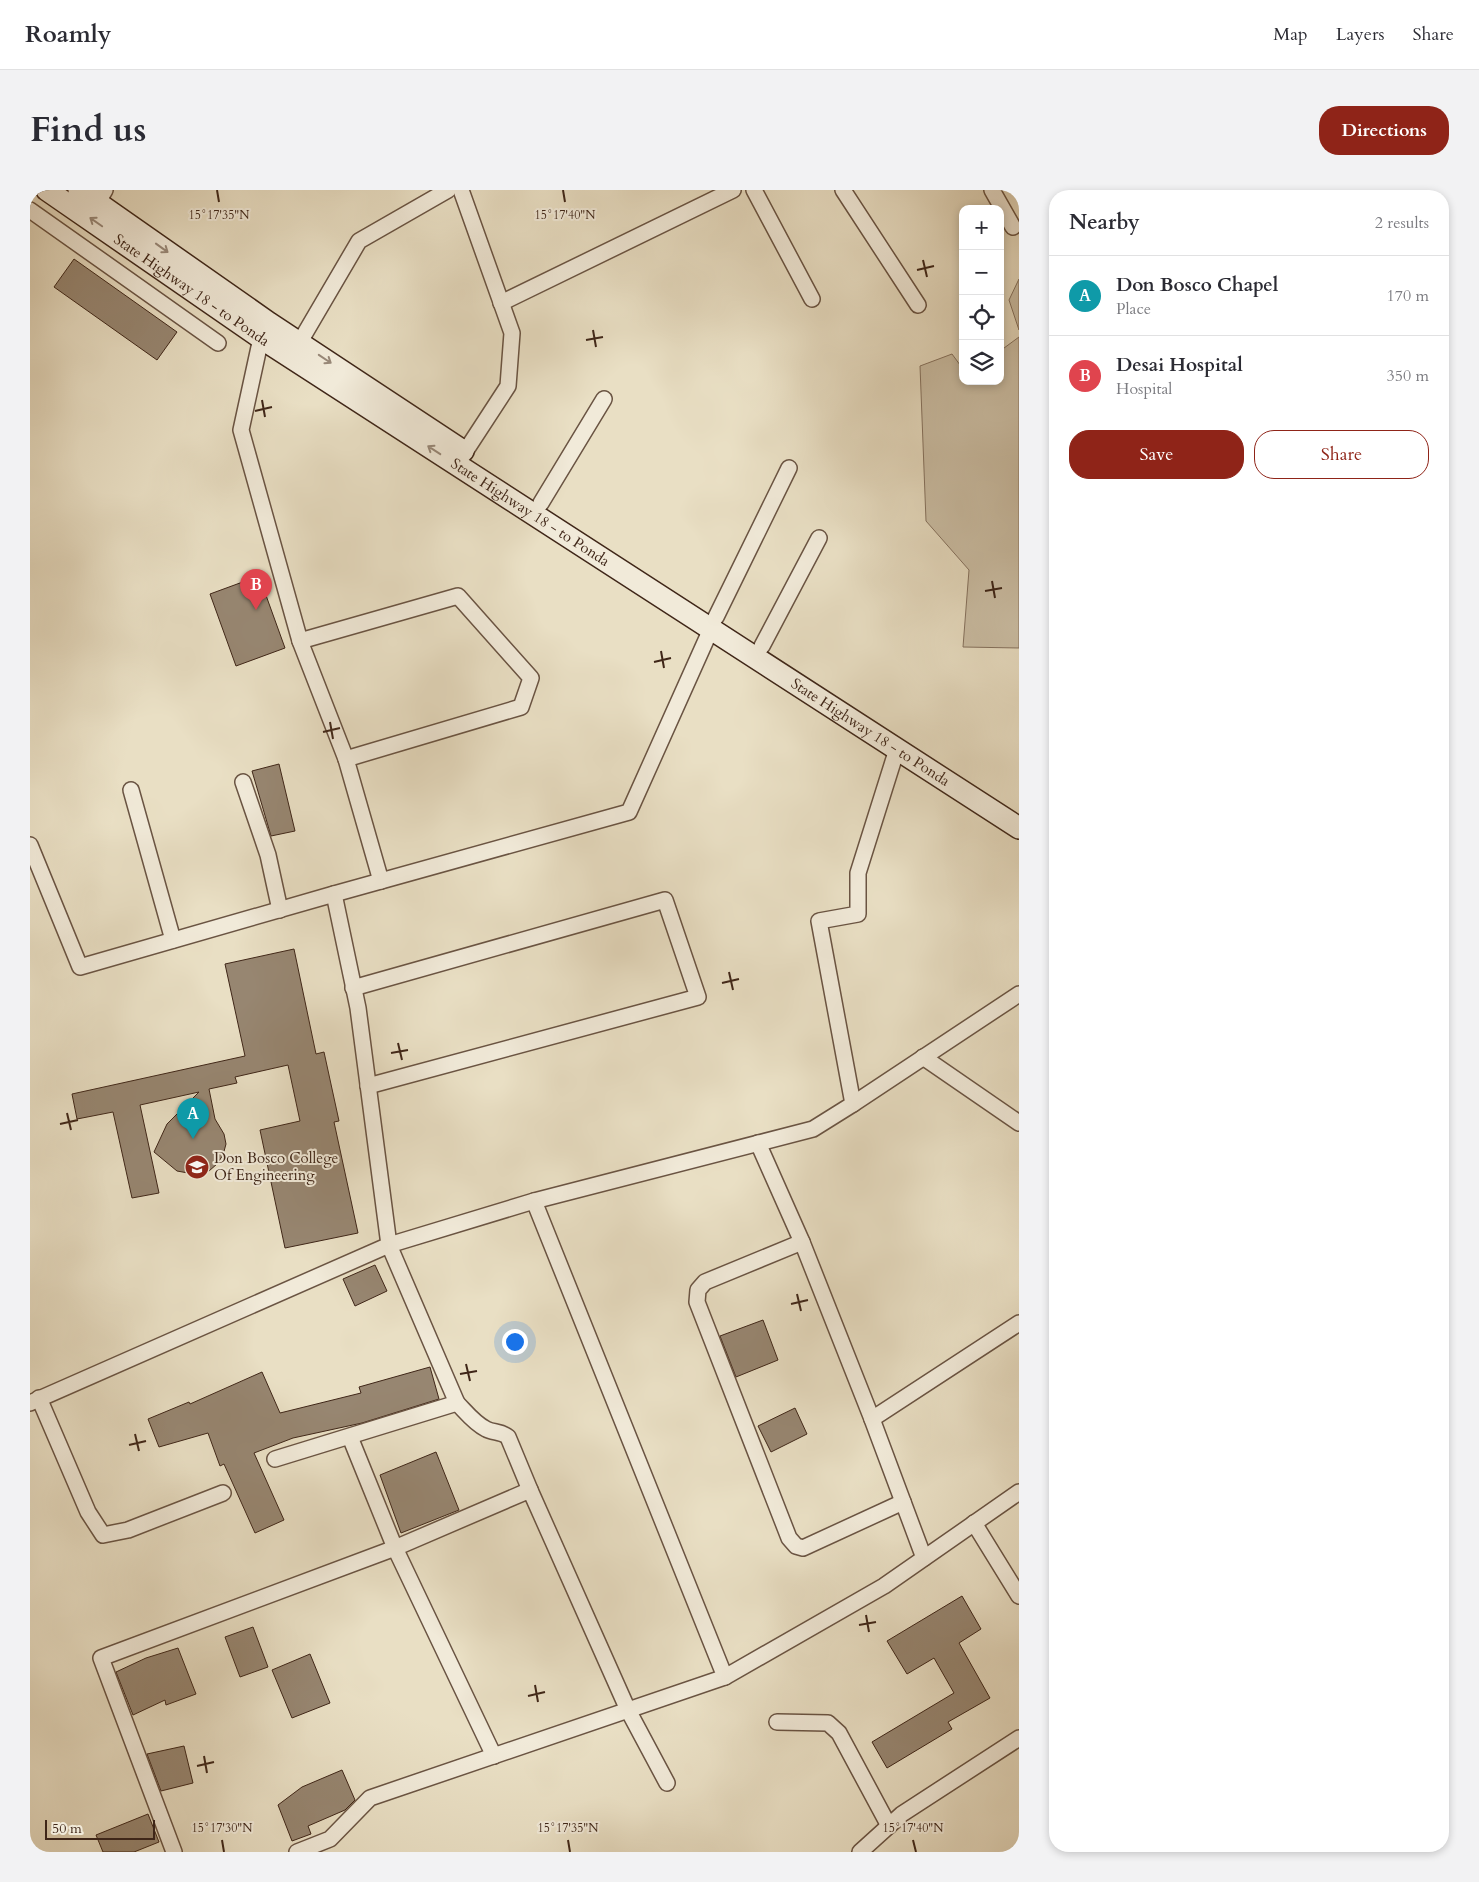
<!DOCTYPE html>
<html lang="en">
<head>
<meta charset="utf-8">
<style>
	:root { --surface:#fff; --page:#f2f2f3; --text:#2b2b33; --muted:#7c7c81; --line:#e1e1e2; --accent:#8f2418 }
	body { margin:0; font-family:Cardo,serif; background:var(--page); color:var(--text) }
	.controls { position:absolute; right:15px; top:15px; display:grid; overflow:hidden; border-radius:10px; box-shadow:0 2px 8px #0003 }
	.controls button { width:45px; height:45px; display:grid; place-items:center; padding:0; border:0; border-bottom:1px solid var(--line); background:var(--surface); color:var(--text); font:25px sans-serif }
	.scale { position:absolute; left:15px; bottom:12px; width:110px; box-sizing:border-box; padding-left:5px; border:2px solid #3f2618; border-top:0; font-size:14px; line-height:18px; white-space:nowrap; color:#3f2618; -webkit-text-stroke:4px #f1ead9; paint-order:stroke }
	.you { position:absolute; left:484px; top:1151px; width:18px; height:18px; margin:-12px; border:4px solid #fff; border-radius:50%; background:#1a73e8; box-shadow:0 0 0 8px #1a73e833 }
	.badge { display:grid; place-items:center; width:32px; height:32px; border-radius:50%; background:var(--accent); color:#fff; font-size:16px; font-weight:700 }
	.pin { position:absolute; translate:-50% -41px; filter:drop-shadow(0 1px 2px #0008) }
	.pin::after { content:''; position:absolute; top:26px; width:18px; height:15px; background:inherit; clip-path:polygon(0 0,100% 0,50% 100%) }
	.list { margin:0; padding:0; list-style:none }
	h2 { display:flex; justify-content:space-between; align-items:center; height:65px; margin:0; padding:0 20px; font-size:21px }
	h2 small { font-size:16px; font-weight:400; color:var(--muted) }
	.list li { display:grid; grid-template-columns:32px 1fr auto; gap:15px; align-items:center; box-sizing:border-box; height:80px; padding:0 20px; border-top:1px solid var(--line) }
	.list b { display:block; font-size:19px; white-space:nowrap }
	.list p { margin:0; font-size:16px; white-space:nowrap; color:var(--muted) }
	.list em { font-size:16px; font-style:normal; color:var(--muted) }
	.actions { display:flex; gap:10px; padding:15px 20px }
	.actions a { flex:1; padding:11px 0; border:1px solid var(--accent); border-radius:20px; text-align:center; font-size:18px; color:var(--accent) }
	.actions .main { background:var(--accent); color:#fff }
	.icon { flex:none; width:28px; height:28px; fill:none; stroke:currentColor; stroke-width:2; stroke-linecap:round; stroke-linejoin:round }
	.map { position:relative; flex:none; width:989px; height:1662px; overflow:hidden; border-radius:20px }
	header { display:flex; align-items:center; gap:30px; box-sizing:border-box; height:70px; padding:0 25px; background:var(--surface); border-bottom:1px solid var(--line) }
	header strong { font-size:24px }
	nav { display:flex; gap:28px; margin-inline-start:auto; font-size:18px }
	.intro { display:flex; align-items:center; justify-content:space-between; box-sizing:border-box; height:120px; padding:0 30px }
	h1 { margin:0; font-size:35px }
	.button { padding:12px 22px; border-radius:20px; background:var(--accent); color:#fff; font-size:18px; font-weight:700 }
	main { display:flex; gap:30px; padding:0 30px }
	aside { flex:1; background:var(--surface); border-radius:20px; box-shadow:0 2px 8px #0003 }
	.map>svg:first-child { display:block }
</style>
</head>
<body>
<header>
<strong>Roamly</strong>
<nav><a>Map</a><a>Layers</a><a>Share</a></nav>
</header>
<div class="intro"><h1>Find us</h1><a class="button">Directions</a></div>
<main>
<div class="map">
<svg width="989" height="1662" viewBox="0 0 989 1662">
	<rect width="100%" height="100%" fill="#e9dfc4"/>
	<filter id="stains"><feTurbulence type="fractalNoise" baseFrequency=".004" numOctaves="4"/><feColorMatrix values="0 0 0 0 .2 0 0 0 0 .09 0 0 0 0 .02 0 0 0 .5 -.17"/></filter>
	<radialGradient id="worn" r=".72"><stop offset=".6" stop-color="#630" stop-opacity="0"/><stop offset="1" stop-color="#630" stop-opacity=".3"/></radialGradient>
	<g fill="#ccc0a7" stroke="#867360">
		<path d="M989,89V140L979,110Z"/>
		<path d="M989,147V458L933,457L939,380L896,331L890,176L922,164L933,179V191H970V161Z"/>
	</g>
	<g fill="#978671" stroke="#3f2618">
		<path d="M44,69L147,142L127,170L24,97Z"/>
		<path d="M229,386L255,458L206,476L180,404Z"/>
		<path d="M249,574L265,641L241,646L222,581Z"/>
		<path d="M264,759L286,864L294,862L309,931L304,932L328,1043L255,1058L230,940L270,931L258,875L205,887L207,893L179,899L185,929L194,944L196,954L193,965L187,974L179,981L169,985L147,981L124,962L137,934L169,902L110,915L129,1003L102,1008L83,922L47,929L42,904L215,866L195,774Z"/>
		<path d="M345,1075L357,1101L325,1116L313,1089Z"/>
		<path d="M733,1130L748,1170L706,1187L690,1146Z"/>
		<path d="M400,1177L409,1209L332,1233L263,1248L224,1263L254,1330L225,1343L194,1274L190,1276L178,1243L129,1257L118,1229L159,1212L160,1214L232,1182L250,1223L331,1203L329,1197Z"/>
		<path d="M765,1218L777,1244L741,1262L728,1236Z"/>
		<path d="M406,1262L429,1320L371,1343L350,1285Z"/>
		<path d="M932,1406L951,1439L929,1453L960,1508L918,1532L922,1539L857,1578L842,1552L924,1503L904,1468L877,1484L857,1451Z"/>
		<path d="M223,1437L238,1477L210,1487L195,1447Z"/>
		<path d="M148,1458L166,1504L136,1515L135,1510L103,1525L86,1482L116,1468Z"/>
		<path d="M280,1464L300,1513L262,1528L242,1480Z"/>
		<path d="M154,1556L163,1593L131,1601L117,1564Z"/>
		<path d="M312,1580L325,1610L315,1620L278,1636L281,1644L262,1651L248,1615L272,1597Z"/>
		<path d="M118,1624L129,1652L104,1662H73L66,1645Z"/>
	</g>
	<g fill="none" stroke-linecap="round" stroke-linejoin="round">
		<defs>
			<g id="minor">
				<path d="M431,0L482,143L478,196L435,262"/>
				<path d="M724,0L782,109"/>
				<path d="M813,0L888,115"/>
				<path d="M962,0L983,37"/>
				<path d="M68,12L75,0"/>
				<path d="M0,20L188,153"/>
				<path d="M471,113L703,0"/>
				<path d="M235,140L231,148L211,240L270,451L428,406L501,488L491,517L316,569L351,691"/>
				<path d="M264,162L329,51L418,0"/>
				<path d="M511,313L574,209"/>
				<path d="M686,427L759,278"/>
				<path d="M270,451L316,569"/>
				<path d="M732,456L789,348"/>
				<path d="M213,592L238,665L250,720"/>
				<path d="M101,600L143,750"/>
				<path d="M0,655L50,777L304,704L328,818L359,1055L0,1213"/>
				<path d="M304,704L599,622L681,439"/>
				<path d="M323,798L635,710L668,807L338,896"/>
				<path d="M893,867L989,933"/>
				<path d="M823,914L989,804"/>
				<path d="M728,953L772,1052L842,1229"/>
				<path d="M772,1052L675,1092L668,1100L667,1112L759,1348L766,1356L773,1358L873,1312"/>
				<path d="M9,1208L58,1322L73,1345L98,1340L193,1303"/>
				<path d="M427,1213C436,1222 444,1233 456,1239C463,1243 471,1241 478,1247L500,1300"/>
				<path d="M320,1247L365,1358L464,1566"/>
				<path d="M245,1269L427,1213L359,1055L504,1011"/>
				<path d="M944,1333L989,1406"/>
				<path d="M894,1368L842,1229L989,1133"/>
				<path d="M695,1487L854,1396L989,1302"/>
				<path d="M747,1532L798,1533L809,1543L859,1636"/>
				<path d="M144,1662L71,1468L365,1358L500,1300L598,1520L637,1593"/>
				<path d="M267,1662L300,1649L340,1608L695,1487L504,1011L783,939L823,914L789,731L828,724V683L867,559"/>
				<path d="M830,1662L872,1624L989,1548"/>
			</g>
			<g id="secondary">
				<path id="s1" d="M17,0L237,152L989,638"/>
				<path d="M49,0L239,133L433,261"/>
			</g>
		</defs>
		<use href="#minor" stroke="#6a5443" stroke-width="18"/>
		<use href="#secondary" stroke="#3f2618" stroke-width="24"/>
		<use href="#minor" stroke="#f1ead9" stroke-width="15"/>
		<use href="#secondary" stroke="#f1ead9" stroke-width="21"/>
	</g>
	<defs><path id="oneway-shaft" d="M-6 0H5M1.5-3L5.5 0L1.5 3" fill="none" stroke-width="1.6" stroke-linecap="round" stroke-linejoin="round" transform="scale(1.25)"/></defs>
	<g stroke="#988878">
		<use href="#oneway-shaft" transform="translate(66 32) rotate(-145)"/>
		<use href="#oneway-shaft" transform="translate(132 58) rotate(36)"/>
		<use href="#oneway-shaft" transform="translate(295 169) rotate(34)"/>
		<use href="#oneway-shaft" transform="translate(404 260) rotate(-147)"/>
	</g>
	<path fill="none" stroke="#3f2618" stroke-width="2" d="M187,0L189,12M533,0L535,12M893,70L897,87M887,80L904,76M563,140L566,157M556,150L573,147M232,210L235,227M225,221L242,217M962,391L965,408M955,401L972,398M631,461L634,478M624,472L641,468M300,532L303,549M293,542L310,538M699,782L703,800M692,793L709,789M368,853L372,870M361,863L378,860M37,923L41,940M30,934L48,930M767,1104L771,1121M761,1114L778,1110M436,1174L440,1191M430,1184L447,1181M105,1244L109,1261M99,1255L116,1251M836,1425L839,1442M829,1435L846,1432M505,1495L508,1512M498,1506L515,1502M174,1566L177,1583M167,1576L184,1572M192,1650L194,1662M538,1650L540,1662M883,1650L886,1662"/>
	<defs>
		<symbol id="university-disc" viewBox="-11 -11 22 22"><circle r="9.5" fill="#8f2418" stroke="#f1ead9"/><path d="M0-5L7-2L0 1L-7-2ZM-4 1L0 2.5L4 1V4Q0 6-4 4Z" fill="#fff"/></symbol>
	</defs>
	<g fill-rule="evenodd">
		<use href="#university-disc" x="153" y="963" width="28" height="28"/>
	</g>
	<g text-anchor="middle" stroke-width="4" stroke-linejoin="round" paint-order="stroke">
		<g font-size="15" fill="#3f2618" stroke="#f1ead9">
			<text dy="5" stroke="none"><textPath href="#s1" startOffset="176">State Highway 18 - to Ponda</textPath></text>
			<text dy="5" stroke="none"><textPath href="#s1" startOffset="581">State Highway 18 - to Ponda</textPath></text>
			<text dy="5" stroke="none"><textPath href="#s1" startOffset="986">State Highway 18 - to Ponda</textPath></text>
		</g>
		<g font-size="15" fill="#3f2618" stroke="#f1ead9" text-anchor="start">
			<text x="184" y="973">Don Bosco College<tspan x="184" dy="17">Of Engineering</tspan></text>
		</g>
	</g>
	<g font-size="12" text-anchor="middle" fill="#3f2618" stroke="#f1ead9" stroke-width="4" stroke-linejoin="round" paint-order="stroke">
		<text x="189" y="29">15°17'35"N</text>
		<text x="535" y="29">15°17'40"N</text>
		<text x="192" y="1642">15°17'30"N</text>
		<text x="538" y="1642">15°17'35"N</text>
		<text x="883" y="1642">15°17'40"N</text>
	</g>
	<rect width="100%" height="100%" filter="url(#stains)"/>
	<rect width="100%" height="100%" fill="url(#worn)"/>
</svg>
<div class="controls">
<button>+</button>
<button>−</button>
<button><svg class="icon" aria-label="locate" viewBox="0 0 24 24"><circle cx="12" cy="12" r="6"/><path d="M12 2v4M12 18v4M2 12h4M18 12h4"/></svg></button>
<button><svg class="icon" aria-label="layers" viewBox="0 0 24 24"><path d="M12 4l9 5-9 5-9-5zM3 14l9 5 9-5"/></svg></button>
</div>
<div class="scale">50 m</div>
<div class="you"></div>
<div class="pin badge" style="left:163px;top:949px;background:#0f9aa8">A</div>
<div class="pin badge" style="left:226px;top:420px;background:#e0444e">B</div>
</div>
<aside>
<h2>Nearby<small>2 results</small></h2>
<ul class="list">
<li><span class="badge" style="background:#0f9aa8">A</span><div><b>Don Bosco Chapel</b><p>Place</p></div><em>170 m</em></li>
<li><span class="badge" style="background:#e0444e">B</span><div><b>Desai Hospital</b><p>Hospital</p></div><em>350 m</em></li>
</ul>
<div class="actions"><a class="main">Save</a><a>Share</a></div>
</aside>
</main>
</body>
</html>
